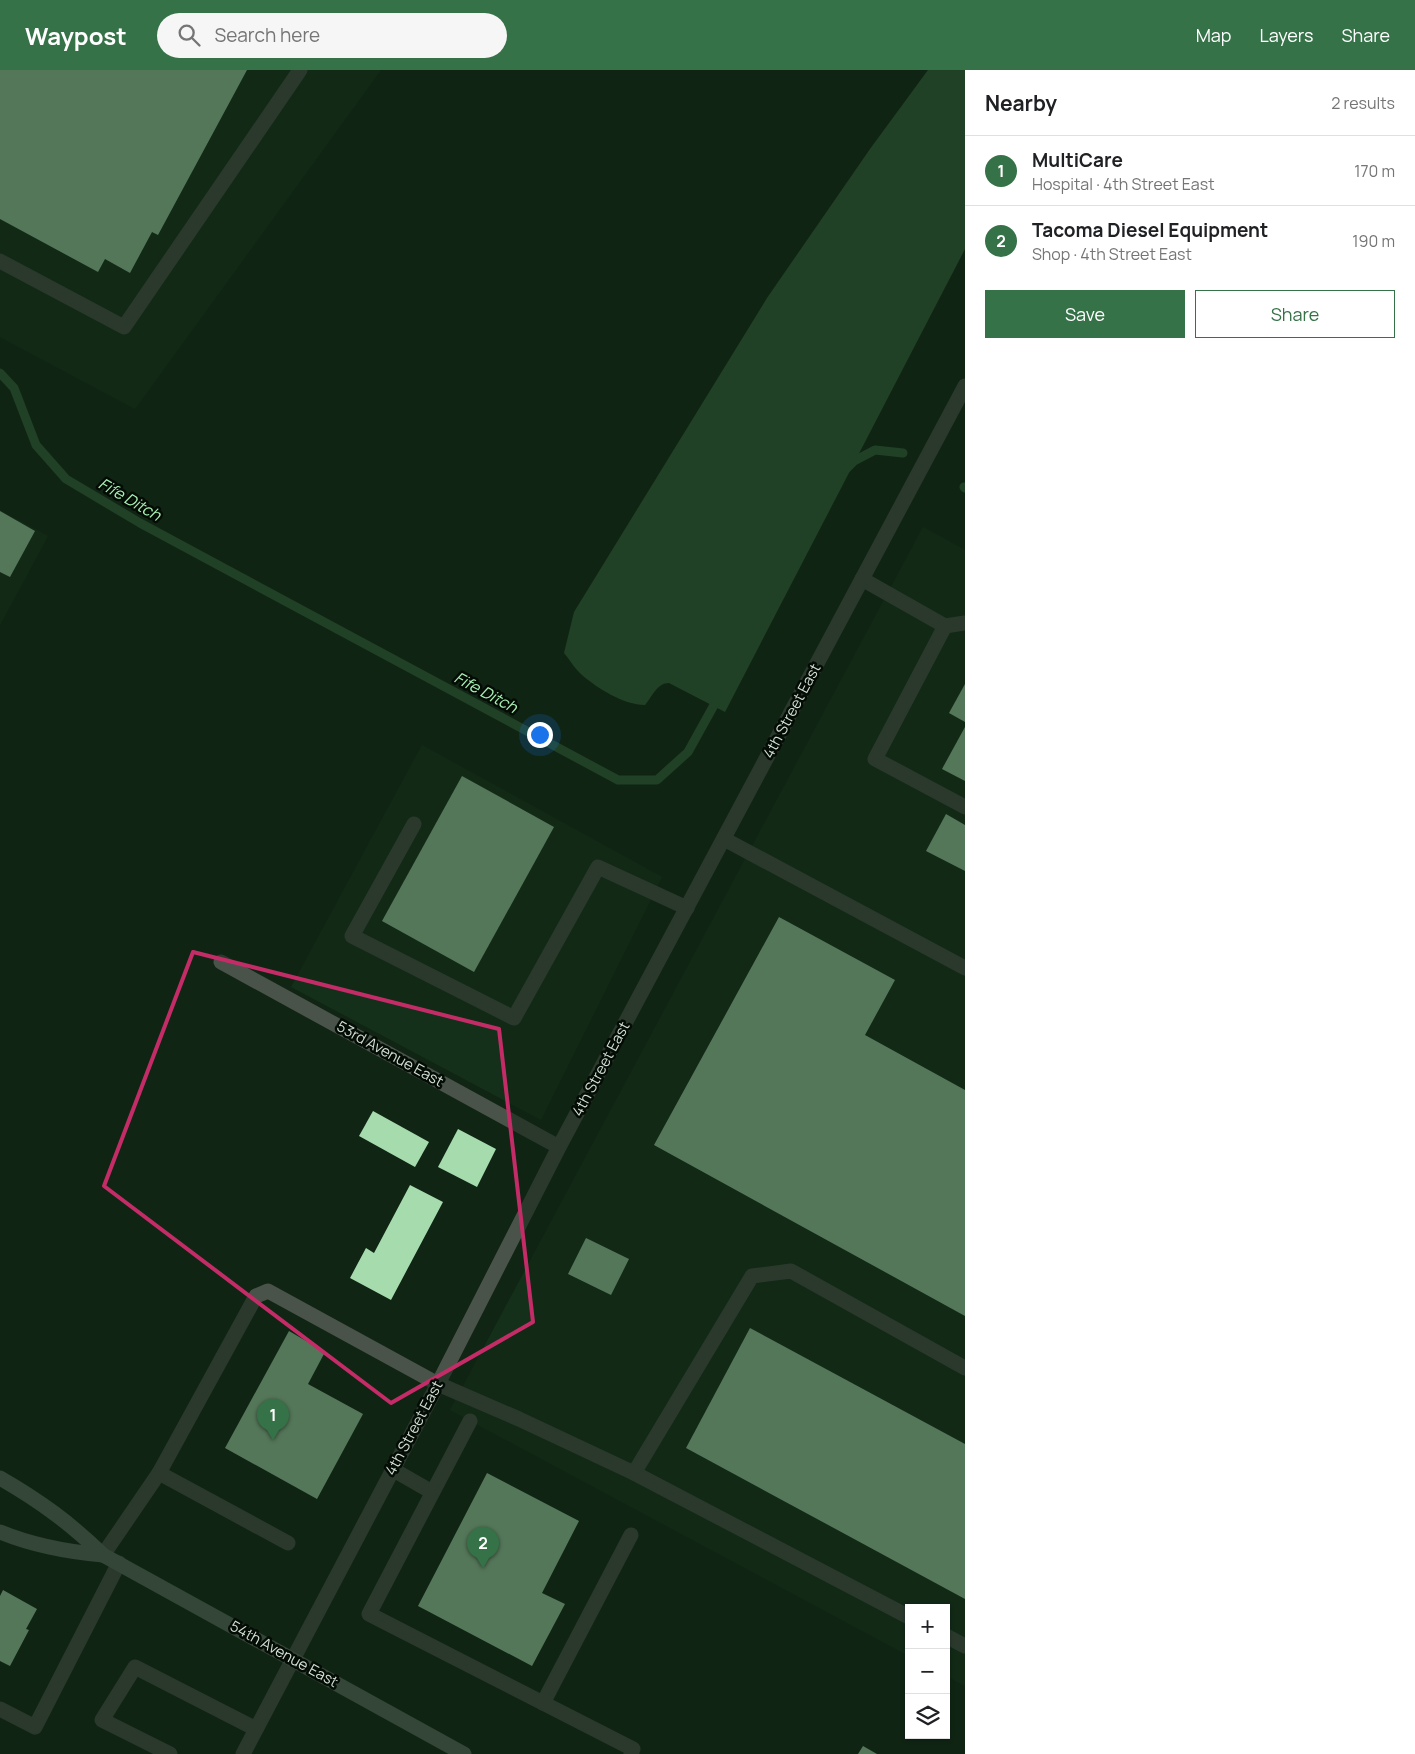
<!DOCTYPE html>
<html lang="en">
<head>
<meta charset="utf-8">
<style>
	:root { --surface:#fff; --page:#f6f6f6; --text:#202124; --muted:#757577; --line:#e0e0e0; --accent:#367248 }
	body { margin:0; font-family:Manrope,sans-serif; background:var(--page); color:var(--text) }
	.controls { position:absolute; right:15px; bottom:15px; display:grid; overflow:hidden; border-radius:0px; box-shadow:0 1px 4px #0004 }
	.controls button { width:45px; height:45px; display:grid; place-items:center; padding:0; border:0; border-bottom:1px solid var(--line); background:var(--surface); color:var(--text); font:25px sans-serif }
	.you { position:absolute; left:539px; top:664px; width:18px; height:18px; margin:-12px; border:4px solid #fff; border-radius:50%; background:#1a73e8; box-shadow:0 0 0 8px #1a73e833 }
	.badge { display:grid; place-items:center; width:32px; height:32px; border-radius:50%; background:var(--accent); color:#fff; font-size:16px; font-weight:700 }
	.pin { position:absolute; translate:-50% -41px; filter:drop-shadow(0 1px 2px #0008) }
	.pin::after { content:''; position:absolute; top:26px; width:18px; height:15px; background:inherit; clip-path:polygon(0 0,100% 0,50% 100%) }
	.list { margin:0; padding:0; list-style:none }
	h2 { display:flex; justify-content:space-between; align-items:center; height:65px; margin:0; padding:0 20px; font-size:21px }
	h2 small { font-size:16px; font-weight:400; color:var(--muted) }
	.list li { display:grid; grid-template-columns:32px 1fr auto; gap:15px; align-items:center; box-sizing:border-box; height:70px; padding:0 20px; border-top:1px solid var(--line) }
	.list b { display:block; font-size:19px; white-space:nowrap }
	.list p { margin:0; font-size:16px; white-space:nowrap; color:var(--muted) }
	.list em { font-size:16px; font-style:normal; color:var(--muted) }
	.actions { display:flex; gap:10px; padding:15px 20px }
	.actions a { flex:1; padding:11px 0; border:1px solid var(--accent); border-radius:0px; text-align:center; font-size:18px; color:var(--accent) }
	.actions .main { background:var(--accent); color:#fff }
	.icon { flex:none; width:28px; height:28px; fill:none; stroke:currentColor; stroke-width:2; stroke-linecap:round; stroke-linejoin:round }
	.map { position:relative; flex:none; width:965px; height:1684px; overflow:hidden }
	header { display:flex; align-items:center; gap:30px; box-sizing:border-box; height:70px; padding:0 25px; background:var(--accent); color:#fff }
	header strong { font-size:24px }
	nav { display:flex; gap:28px; margin-inline-start:auto; font-size:18px }
	.search { width:350px; height:45px; background:var(--page); display:flex; align-items:center; gap:12px; box-sizing:border-box; padding:0 18px; border-radius:28px; color:var(--muted); font-size:19px }
	main { display:flex }
	aside { flex:1; background:var(--surface) }
	.map>svg:first-child { display:block }
</style>
</head>
<body>
<header>
<strong>Waypost</strong>
<div class="search"><svg class="icon" aria-label="search" viewBox="0 0 24 24"><circle cx="10" cy="10" r="6"/><path d="M15 15l6 6"/></svg>Search here</div>
<nav><a>Map</a><a>Layers</a><a>Share</a></nav>
</header>
<main>
<div class="map">
<svg width="965" height="1684" viewBox="0 0 965 1684">
	<rect width="100%" height="100%" fill="#102514"/>
	<g fill="#14301a">
		<path d="M0,0H381L135,339L0,267Z"/>
		<path d="M0,440L48,466L0,555Z"/>
		<path d="M923,457L965,480V1616L946,1606V1538H909V1586L450,1340Z"/>
		<path d="M422,675L662,807L541,1050L291,917Z"/>
	</g>
	<path fill="#33643d" d="M928,0H965V179L725,642L669,613C657,613 652,627 645,635C624,635 597,618 582,605C575,599 570,590 564,583L574,542L767,228L870,79Z"/>
	<g fill="none" stroke-linecap="round" stroke-linejoin="round">
		<g stroke="#33643d" stroke-width="9">
			<path d="M0,303L14,318L36,375L66,409L140,453L618,710H657L688,682L719,626"/>
			<path d="M846,399L854,391L875,380L903,383"/>
			<path d="M964,417L965,418"/>
		</g>
	</g>
	<g fill="#a6dbae">
		<path d="M0,0H247L158,165L152,162L130,203L105,189L98,202L0,149Z"/>
		<path d="M0,441L35,461L10,507L0,502Z"/>
		<path d="M965,614V652L949,643Z"/>
		<path d="M965,657V711L942,699Z"/>
		<path d="M462,706L554,757L474,902L382,851Z"/>
		<path d="M946,744L965,755V801L926,781Z"/>
		<path d="M779,847L895,910L865,965L965,1020V1246L654,1075Z"/>
		<path d="M373,1041L429,1072L415,1097L359,1066Z"/>
		<path d="M458,1059L496,1079L477,1117L438,1097Z"/>
		<path d="M410,1115L443,1132L391,1230L350,1208L366,1178L374,1183Z"/>
		<path d="M586,1168L629,1189L611,1225L568,1204Z"/>
		<path d="M750,1258L965,1374V1529L686,1378Z"/>
		<path d="M289,1261L325,1282L308,1314L363,1344L317,1429L225,1378Z"/>
		<path d="M487,1403L579,1451L542,1523L565,1534L532,1596L418,1536Z"/>
		<path d="M3,1520L37,1539L26,1559L29,1560L10,1596L0,1591V1526Z"/>
		<path d="M863,1676L877,1684H858Z"/>
	</g>
	<g fill="none" stroke-linecap="round" stroke-linejoin="round">
		<g stroke="#49534a" stroke-width="15">
			<path d="M0,191L124,257L300,0"/>
			<path d="M862,509L945,556L965,553"/>
			<path d="M945,556L875,689L965,737"/>
			<path d="M414,754L352,866L514,948L598,797L687,838"/>
			<path d="M724,769L965,898"/>
			<path d="M470,1351L369,1544L633,1679L631,1684"/>
			<path d="M392,1399L432,1422"/>
			<path d="M159,1403L288,1473"/>
			<path d="M634,1403L752,1206L791,1201L965,1298"/>
			<path d="M103,1485L159,1403L256,1226L268,1221L438,1314L519,1349L634,1403L909,1547"/>
			<path d="M946,1566L965,1576"/>
			<path d="M543,1633L631,1465"/>
			<path d="M0,1639L35,1657L119,1493"/>
			<path d="M170,1684L102,1650L135,1597L256,1659"/>
		</g>
		<g stroke="#49534a" stroke-width="15">
			<path d="M221,892L559,1077"/>
			<path d="M243,1684L438,1314L559,1077L965,316"/>
		</g>
		<g stroke="#607062" stroke-width="15">
			<path d="M0,1408C40,1431 70,1453 103,1485L464,1684"/>
			<path d="M0,1462C34,1476 67,1482 103,1485"/>
		</g>
	</g>
	<path d="M0 0H965V1684H0ZM193,882L499,959L533,1252L391,1333L104,1116Z" fill="#102514" fill-opacity=".55" fill-rule="evenodd"/>
	<path fill="none" stroke="#c42c67" stroke-width="4" stroke-linejoin="round" d="M193,882L499,959L533,1252L391,1333L104,1116Z"/>
	<g text-anchor="middle" stroke-width="5" stroke-linejoin="round" paint-order="stroke">
		<g font-size="15" fill="#d1ded3" stroke="#040c05">
			<text transform="translate(792 641) rotate(-62)" y="5">4th Street East</text>
			<text transform="translate(390 984) rotate(29)" y="5">53rd Avenue East</text>
			<text transform="translate(601 999) rotate(-62)" y="5">4th Street East</text>
			<text transform="translate(414 1358) rotate(-62)" y="5">4th Street East</text>
			<text transform="translate(284 1584) rotate(29)" y="5">54th Avenue East</text>
		</g>
		<g font-size="16" font-style="italic" fill="#a8f3b5" stroke="#040c05">
			<text transform="translate(130 429) rotate(30)" y="6">Fife Ditch</text>
			<text transform="translate(486 622) rotate(28)" y="6">Fife Ditch</text>
		</g>
	</g>
</svg>
<div class="controls">
<button>+</button>
<button>−</button>
<button><svg class="icon" aria-label="layers" viewBox="0 0 24 24"><path d="M12 4l9 5-9 5-9-5zM3 14l9 5 9-5"/></svg></button>
</div>
<div class="you"></div>
<div class="pin badge" style="left:273px;top:1370px">1</div>
<div class="pin badge" style="left:483px;top:1498px">2</div>
</div>
<aside>
<h2>Nearby<small>2 results</small></h2>
<ul class="list">
<li><span class="badge">1</span><div><b>MultiCare</b><p>Hospital · 4th Street East</p></div><em>170 m</em></li>
<li><span class="badge">2</span><div><b>Tacoma Diesel Equipment</b><p>Shop · 4th Street East</p></div><em>190 m</em></li>
</ul>
<div class="actions"><a class="main">Save</a><a>Share</a></div>
</aside>
</main>
</body>
</html>
